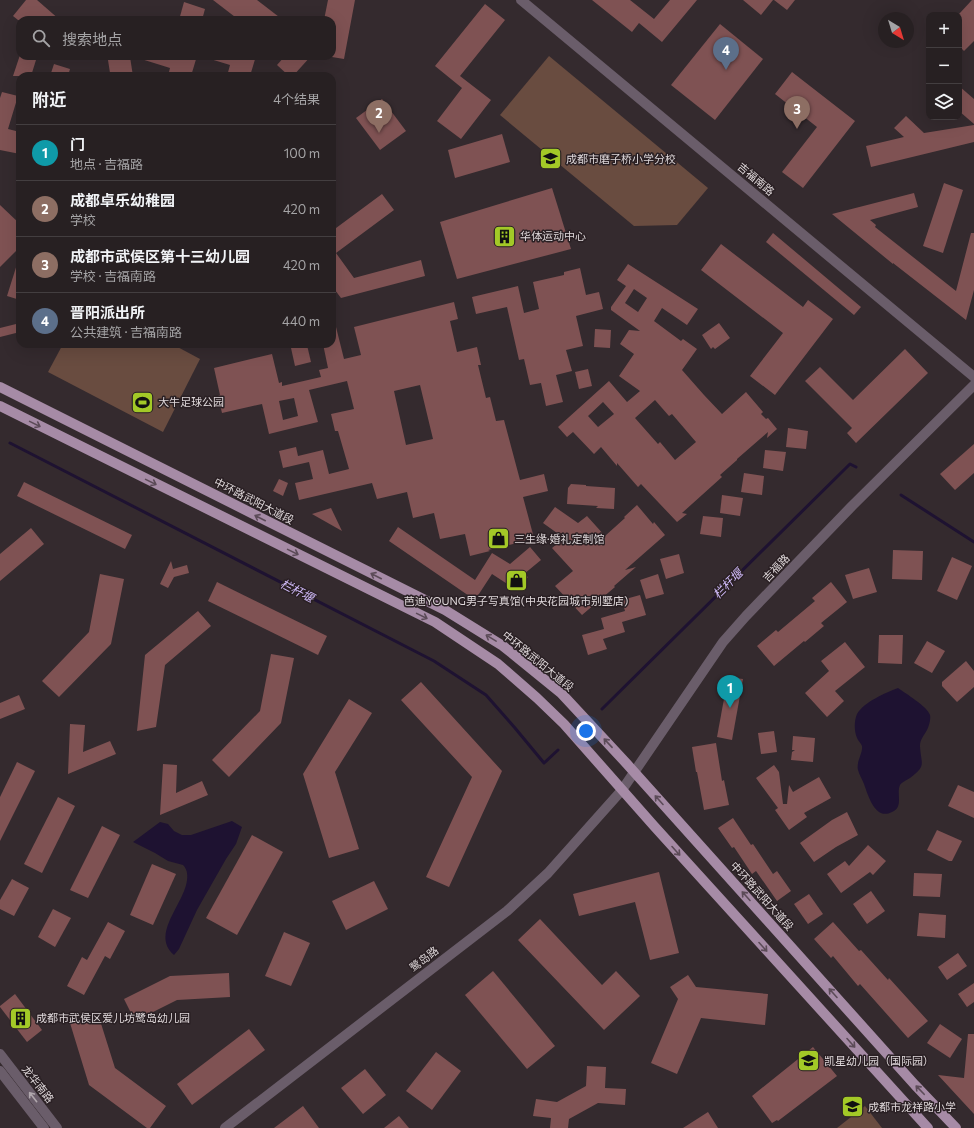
<!DOCTYPE html>
<html lang="zh">
<head>
<meta charset="utf-8">
<style>
	:root { --surface:#272022; --page:#2f282a; --text:#f1f3f6; --muted:#a4a3a5; --line:#433e40; --accent:#db2777 }
	body { margin:0; font-family:Commissioner,"Noto Sans SC",sans-serif; background:var(--page); color:var(--text) }
	.controls { position:absolute; right:12px; top:12px; display:grid; overflow:hidden; border-radius:8px; box-shadow:0 4px 16px #0002 }
	.controls button { width:36px; height:36px; display:grid; place-items:center; padding:0; border:0; border-bottom:1px solid var(--line); background:var(--surface); color:var(--text); font:20px sans-serif }
	.compass { position:absolute; left:878px; top:12px; width:36px; height:36px; border-radius:50%; background:var(--surface); box-shadow:0 4px 16px #0002; rotate:142deg }
	.you { position:absolute; left:586px; top:731px; width:14px; height:14px; margin:-10px; border:3px solid #fff; border-radius:50%; background:#1a73e8; box-shadow:0 0 0 6px #1a73e833 }
	.badge { display:grid; place-items:center; width:26px; height:26px; border-radius:50%; background:var(--accent); color:#fff; font-size:13px; font-weight:700 }
	.pin { position:absolute; translate:-50% -33px; filter:drop-shadow(0 1px 2px #0008) }
	.pin::after { content:''; position:absolute; top:21px; width:14px; height:12px; background:inherit; clip-path:polygon(0 0,100% 0,50% 100%) }
	.list { margin:0; padding:0; list-style:none }
	h2 { display:flex; justify-content:space-between; align-items:center; height:52px; margin:0; padding:0 16px; font-size:17px }
	h2 small { font-size:13px; font-weight:400; color:var(--muted) }
	.list li { display:grid; grid-template-columns:26px 1fr auto; gap:12px; align-items:center; box-sizing:border-box; height:56px; padding:0 16px; border-top:1px solid var(--line) }
	.list b { display:block; font-size:15px; white-space:nowrap }
	.list p { margin:0; font-size:13px; white-space:nowrap; color:var(--muted) }
	.list em { font-size:13px; font-style:normal; color:var(--muted) }
	.icon { flex:none; width:22px; height:22px; fill:none; stroke:currentColor; stroke-width:2; stroke-linecap:round; stroke-linejoin:round }
	.map { position:relative; flex:none; width:974px; height:1128px; overflow:hidden }
	.search { position:absolute; background:var(--surface); box-shadow:0 4px 16px #0002; left:16px; top:16px; width:320px; height:44px; display:flex; align-items:center; gap:10px; box-sizing:border-box; padding:0 14px; border-radius:12px; color:var(--muted); font-size:15px }
	.panel { position:absolute; background:var(--surface); box-shadow:0 4px 16px #0002; left:16px; top:72px; width:320px; height:276px; border-radius:12px }
	.map>svg:first-child { display:block }
</style>
</head>
<body>
<div class="map">
<svg width="974" height="1128" viewBox="0 0 974 1128">
	<rect width="100%" height="100%" fill="#342a2e"/>
	<g fill="#694c40">
		<path d="M549,56L708,188L677,225L634,226L500,115Z"/>
		<path d="M63,344H172L200,359L163,432L48,372Z"/>
		<path d="M865,1106L882,1128H837Z"/>
	</g>
	<g fill="#1e1231">
		<path d="M898,688C905,693 928,707 930,715C931,719 929,726 927,730C924,736 920,739 920,746C921,765 927,765 910,778C907,780 902,782 900,785C896,794 904,807 892,812C875,821 868,795 864,784C862,779 859,774 858,770C856,761 863,754 862,746C861,743 858,741 857,738C854,731 854,721 857,714C864,702 885,693 898,688Z"/>
		<path d="M232,821L242,827L236,844L226,859L197,910L179,949L174,955C148,932 191,899 187,873C187,871 185,867 183,865L168,861L155,853L133,842L160,822L168,824L174,831L182,835H191Z"/>
	</g>
	<g fill="none" stroke-linecap="round" stroke-linejoin="round">
		<g stroke="#1e1231" stroke-width="3">
			<path d="M10,443L434,661L486,695L515,728L544,763L558,750"/>
			<path d="M901,495L974,542"/>
			<path d="M602,709L850,464L856,467"/>
		</g>
	</g>
	<g fill="#7f5253" fill-rule="evenodd">
		<path d="M26,0H37L60,20H18L13,16Z"/>
		<path d="M213,0H257L283,20H239Z"/>
		<path d="M328,0H355L344,59L332,57V20H324Z"/>
		<path d="M592,0H630L654,19L670,0H697L662,42L639,23L632,32Z"/>
		<path d="M743,0H773L761,15Z"/>
		<path d="M774,0H795L787,10Z"/>
		<path d="M972,0H974V41L964,51L959,46V14Z"/>
		<path d="M184,2L205,9L202,20H179Z"/>
		<path d="M485,4L505,20L460,76L491,100L461,139L437,121L462,88L435,66Z"/>
		<path d="M720,24L763,59L715,120L671,85Z"/>
		<path d="M20,55L36,60L31,76H13Z"/>
		<path d="M138,56H197L191,76H168L170,68L138,58Z"/>
		<path d="M207,56H256L250,76H227L230,65L207,58Z"/>
		<path d="M285,56H311L293,76H289L277,65Z"/>
		<path d="M130,57L133,76H114L110,73L108,60Z"/>
		<path d="M54,64L70,69L68,76H50Z"/>
		<path d="M792,72L855,121L803,188L782,172L817,127L775,94Z"/>
		<path d="M959,86L974,99V124L959,111Z"/>
		<path d="M2,92L18,96L8,129L20,132V154L0,150V98Z"/>
		<path d="M382,99L406,131L380,150L356,118Z"/>
		<path d="M906,116L924,133L974,125V142L871,167L866,146L904,137L894,128Z"/>
		<path d="M502,134L510,162L455,178L448,150Z"/>
		<path d="M944,183L963,190L943,253L923,246Z"/>
		<path d="M552,188L571,249L457,279L440,222Z"/>
		<path d="M914,193L918,207L870,220L876,225L875,227L956,291L971,233H974V290L966,320L893,263V264L832,214Z"/>
		<path d="M382,194L394,210L336,253L354,278L421,260L425,276L341,298L332,286V231Z"/>
		<path d="M0,205L20,224V247L0,267Z"/>
		<path d="M773,233L861,307L854,315L766,242Z"/>
		<path d="M721,244L803,307L808,300L833,319L775,395L750,376L783,333L701,270Z"/>
		<path d="M18,261H20V300L7,296Z"/>
		<path d="M628,264L698,309L687,325L662,308L654,321L681,341L683,339L697,349L682,370L704,395L722,414L746,392L763,412L761,414L766,419L768,418L777,429L767,438L768,432L737,459V460L720,475L722,477L682,513L687,514L677,522L641,484L638,487L617,463V466L601,447L594,454L573,432L567,437L558,427L609,381L627,402L640,391L619,376L634,354L620,344L629,330L640,331L611,310V307L626,286L617,280ZM634,289L647,298L638,312L625,303ZM655,400L669,416L672,414L696,442L675,460L660,442L658,444L635,418ZM603,402L614,414L598,427L588,416Z"/>
		<path d="M580,268L586,295L599,292L603,309L576,316L583,346L566,350L572,371L556,375L563,402L546,406L541,383L530,385L524,359L519,360L507,307L476,314L472,297L518,286L524,313L539,309L533,282L564,275V272Z"/>
		<path d="M454,302L458,319L450,321L457,352L477,347L481,365H478L486,398L490,397L496,421L504,420L520,480L544,474L548,491L523,497L534,538L524,540L525,541L488,550L490,551L470,556L465,534L440,539L434,513L413,518L407,492L377,499L372,483L299,500L295,483L313,479L309,462L283,468L279,451L296,447L298,456L323,450L329,474L349,469L338,431H335L331,414L354,409L347,381L309,390L318,422L285,430L269,434L262,404L222,413L218,396L220,395L214,368L272,354L279,383L282,382V386L321,377L319,370L328,368L323,344H332V324L335,323L344,359L361,355L354,327ZM420,385L433,439L406,445L394,391ZM294,398L298,416L283,420L279,401Z"/>
		<path d="M20,323V332L0,337V328Z"/>
		<path d="M719,323L730,338L715,349L713,347L711,349L702,335Z"/>
		<path d="M595,329L611,330L610,348L594,347Z"/>
		<path d="M307,345L311,362L295,366L291,348Z"/>
		<path d="M905,349L928,373L856,443L847,433L852,428L805,381L820,367L853,400Z"/>
		<path d="M588,369L592,386L579,389L575,372Z"/>
		<path d="M788,428L808,431L806,449L786,447Z"/>
		<path d="M974,444V473L955,490L940,474Z"/>
		<path d="M765,450L786,452L783,471L763,468Z"/>
		<path d="M744,473L764,476L762,495L741,492Z"/>
		<path d="M279,479L288,483L283,496L273,491Z"/>
		<path d="M24,482L132,535L125,549L17,496Z"/>
		<path d="M571,484L586,485V486L615,488L614,509L596,508L598,506L567,504L568,488Z"/>
		<path d="M722,495L743,498L740,516L720,513Z"/>
		<path d="M637,505L653,524L654,522L665,535L625,570L636,567L614,586L615,587L582,615L555,586L573,571L552,548L564,538L543,523L555,507L578,523L587,516L605,536L625,518L624,517Z"/>
		<path d="M331,508L342,531L312,514Z"/>
		<path d="M703,516L723,518L721,537L700,534Z"/>
		<path d="M398,527L475,580L492,553L510,564L530,547L541,560L524,574L528,577L518,591L492,574L475,600L389,541Z"/>
		<path d="M31,528L44,544L0,581V554Z"/>
		<path d="M893,550L923,551L922,580L892,579Z"/>
		<path d="M679,554L684,573L666,579L660,559Z"/>
		<path d="M952,557L972,566L957,600L937,591Z"/>
		<path d="M171,561L173,569L187,565L189,573L174,577L168,588L160,584Z"/>
		<path d="M869,568L877,592L853,599L845,575Z"/>
		<path d="M100,574L124,579L111,644L59,697L42,681L89,632Z"/>
		<path d="M658,574L664,594L646,599L640,580Z"/>
		<path d="M217,582L327,636L318,655L208,601Z"/>
		<path d="M831,582L847,602L821,623L824,626L805,642L804,641L774,666L757,646L776,630L778,632L815,601L812,598Z"/>
		<path d="M640,595L646,615L622,622L625,632L603,639L607,649L588,655L582,635L604,629L601,618L625,611L622,600Z"/>
		<path d="M198,611L211,626L165,665L156,727L137,731L145,655Z"/>
		<path d="M879,635H903L902,664L878,663Z"/>
		<path d="M927,641L945,651L932,673L914,663Z"/>
		<path d="M845,642L865,667L835,691L844,701L827,717L805,693L829,671L821,661Z"/>
		<path d="M271,654L294,658L281,723L229,777L212,760L260,711Z"/>
		<path d="M966,661L974,671V687L957,702L942,686V682Z"/>
		<path d="M728,677L743,679L732,740L717,737Z"/>
		<path d="M421,682L502,771L449,887L426,877L472,777L401,700Z"/>
		<path d="M19,695L25,709L0,719V703Z"/>
		<path d="M349,699L372,713L335,772L359,849L329,858L303,774Z"/>
		<path d="M70,724L85,725L83,752L110,741L116,754L68,774Z"/>
		<path d="M774,731L777,752L761,754L758,733Z"/>
		<path d="M793,736L815,738L813,762L791,760L792,752L795,750H792Z"/>
		<path d="M716,743L722,781L724,780L729,805L704,810L697,772H696L692,747Z"/>
		<path d="M17,762L35,771L0,841V797Z"/>
		<path d="M163,764L177,765L176,793L202,781L208,795L160,815Z"/>
		<path d="M774,765L779,772L783,804H787L789,785L793,792L819,777L831,798L804,813L807,817L789,830L775,810L778,808L756,778Z"/>
		<path d="M958,785L974,792V818L948,806Z"/>
		<path d="M58,797L75,806L42,873L24,864Z"/>
		<path d="M847,812L858,835L836,847L814,862L800,843L832,820Z"/>
		<path d="M733,818L751,845L753,844L773,874L777,871L791,891L777,901L756,871L752,874L734,847L732,848L718,828Z"/>
		<path d="M102,826L120,835L88,898L70,890Z"/>
		<path d="M937,830L962,841L952,861H949L927,850Z"/>
		<path d="M252,835L283,852L237,935L206,918Z"/>
		<path d="M868,845L886,861L873,875L870,872L841,893L827,874L845,861L849,866Z"/>
		<path d="M152,864L176,874L153,925L130,915Z"/>
		<path d="M659,872L679,953L650,960L635,902L579,916L573,894Z"/>
		<path d="M914,873L942,874L940,897L913,896Z"/>
		<path d="M12,879L29,888L14,916L0,909V900Z"/>
		<path d="M374,881L388,909L346,930L332,901Z"/>
		<path d="M871,891L885,911L867,924L853,904Z"/>
		<path d="M809,894L823,914L808,924L794,904Z"/>
		<path d="M53,909L71,918L55,947L38,937Z"/>
		<path d="M919,913L946,915L945,938L917,936Z"/>
		<path d="M540,919L602,985L616,971L640,996L604,1030L518,940Z"/>
		<path d="M108,922L125,931L110,959L105,956L84,995L67,986L82,957L87,960Z"/>
		<path d="M833,922L859,951L861,950L888,980L889,978L928,1021L908,1038L860,984L858,986L833,956L831,958L814,939Z"/>
		<path d="M284,932L310,943L291,986L265,976Z"/>
		<path d="M958,953L967,966L947,980L938,967Z"/>
		<path d="M493,971L555,1046L527,1069L465,995Z"/>
		<path d="M229,973L230,997L177,1000L135,1021L124,999L170,976Z"/>
		<path d="M688,975L696,987L768,994L765,1025L701,1018L677,1074L651,1063L678,999L670,987Z"/>
		<path d="M974,983V1002L967,1007L958,994Z"/>
		<path d="M15,994L42,1030L27,1042L0,1007V1006Z"/>
		<path d="M98,1014L115,1068L166,1106L150,1128H147L89,1085L70,1023Z"/>
		<path d="M940,1024L962,1039L950,1058L927,1043Z"/>
		<path d="M249,1029L265,1050L192,1105L177,1084Z"/>
		<path d="M968,1034H974V1114L938,1075L964,1078Z"/>
		<path d="M813,1047L837,1076L778,1121L777,1120L772,1123L752,1096Z"/>
		<path d="M436,1052L461,1071L432,1110L406,1091Z"/>
		<path d="M587,1066L606,1067L605,1088L626,1089L625,1105L598,1103L569,1119L568,1128H550L551,1118L533,1116L536,1099L557,1102L586,1086Z"/>
		<path d="M365,1069L386,1095L363,1114L341,1088Z"/>
		<path d="M303,1106L319,1128H274Z"/>
		<path d="M708,1112L718,1128H683Z"/>
		<path d="M399,1116L409,1128H384Z"/>
	</g>
	<g fill="none" stroke-linecap="round" stroke-linejoin="round">
		<g stroke="#6a5d6a" stroke-width="10">
			<path d="M521,0L974,377"/>
			<path d="M0,1054L57,1128"/>
			<path d="M0,1071L44,1128"/>
			<path d="M225,1128L507,911L548,873L622,790L723,642L746,616L852,506L974,385"/>
		</g>
		<g stroke="#a68ba6" stroke-width="10">
			<path d="M0,387L445,610L503,646L561,693L627,764L915,1085L956,1128"/>
			<path d="M0,406L435,622L498,664L537,698L564,724L654,826L928,1128"/>
		</g>
	</g>
	<defs><path id="oneway-shaft" d="M-6 0H5M1.5-3L5.5 0L1.5 3" fill="none" stroke-width="1.6" stroke-linecap="round" stroke-linejoin="round"/></defs>
	<g stroke="#5c4b58">
		<use href="#oneway-shaft" transform="translate(35 424) rotate(26)"/>
		<use href="#oneway-shaft" transform="translate(151 482) rotate(26)"/>
		<use href="#oneway-shaft" transform="translate(260 518) rotate(-153)"/>
		<use href="#oneway-shaft" transform="translate(293 552) rotate(26)"/>
		<use href="#oneway-shaft" transform="translate(376 576) rotate(-153)"/>
		<use href="#oneway-shaft" transform="translate(422 616) rotate(26)"/>
		<use href="#oneway-shaft" transform="translate(491 638) rotate(-149)"/>
		<use href="#oneway-shaft" transform="translate(608 743) rotate(-133)"/>
		<use href="#oneway-shaft" transform="translate(659 800) rotate(-132)"/>
		<use href="#oneway-shaft" transform="translate(676 851) rotate(48)"/>
		<use href="#oneway-shaft" transform="translate(746 896) rotate(-132)"/>
		<use href="#oneway-shaft" transform="translate(763 947) rotate(48)"/>
		<use href="#oneway-shaft" transform="translate(833 993) rotate(-132)"/>
		<use href="#oneway-shaft" transform="translate(851 1043) rotate(48)"/>
		<use href="#oneway-shaft" transform="translate(920 1090) rotate(-134)"/>
	</g>
	<use stroke="#b0a7ad" href="#oneway-shaft" transform="translate(33 1097) rotate(-128)"/>
	<defs>
		<symbol id="school-square" viewBox="-11 -11 22 22"><rect x="-9" y="-9" width="18" height="18" rx="4" fill="#a3c927" stroke="#2a2024"/><path d="M0-5L7-2L0 1L-7-2ZM-4 1L0 2.5L4 1V4Q0 6-4 4Z" fill="#111"/></symbol>
		<symbol id="building-square" viewBox="-11 -11 22 22"><rect x="-9" y="-9" width="18" height="18" rx="4" fill="#a3c927" stroke="#2a2024"/><path d="M-4-6H4V6H1V3H-1V6H-4ZM-2.5-4.3h1.7v1.8h-1.7ZM.8-4.3h1.7v1.8H.8ZM-2.5-1h1.7V.8h-1.7ZM.8-1h1.7V.8H.8Z" fill="#111"/></symbol>
		<symbol id="stadium-square" viewBox="-11 -11 22 22"><rect x="-9" y="-9" width="18" height="18" rx="4" fill="#a3c927" stroke="#2a2024"/><path d="M0-5a6.5 5 0 1 0 0 10a6.5 5 0 1 0 0-10ZM-3.5-1.8h7v3.6h-7Z" fill="#111"/></symbol>
		<symbol id="shop-square" viewBox="-11 -11 22 22"><rect x="-9" y="-9" width="18" height="18" rx="4" fill="#a3c927" stroke="#2a2024"/><path d="M-5-2.5h2.3a2.7 3.5 0 0 1 5.4 0H5L5.5 6h-11ZM-1.5-2.5h3a1.5 2.3 0 0 0-3 0Z" fill="#111"/></symbol>
	</defs>
	<g fill-rule="evenodd">
		<use href="#school-square" x="538" y="146" width="25" height="25"/>
		<use href="#building-square" x="492" y="224" width="25" height="25"/>
		<use href="#stadium-square" x="130" y="390" width="25" height="25"/>
		<use href="#shop-square" x="486" y="526" width="25" height="25"/>
		<use href="#shop-square" x="504" y="568" width="25" height="25"/>
		<use href="#building-square" x="8" y="1006" width="25" height="25"/>
		<use href="#school-square" x="796" y="1048" width="25" height="25"/>
		<use href="#school-square" x="840" y="1094" width="25" height="25"/>
	</g>
	<g text-anchor="middle" stroke-width="3" stroke-linejoin="round" paint-order="stroke">
		<g font-size="11" fill="#dfd8da" stroke="#2a2024" text-anchor="start">
			<text x="566" y="163">成都市磨子桥小学分校</text>
			<text x="520" y="240">华体运动中心</text>
			<text x="158" y="406">大牛足球公园</text>
			<text x="514" y="543">三生缘·婚礼定制馆</text>
			<text x="516" y="605" text-anchor="middle">芭迪YOUNG男子写真馆(中央花园城市别墅店)</text>
			<text x="36" y="1022">成都市武侯区爱儿坊鹭岛幼儿园</text>
			<text x="824" y="1065">凯星幼儿园（国际园）</text>
			<text x="868" y="1111">成都市龙祥路小学</text>
		</g>
		<g font-size="11" fill="#dfd8da" stroke="#2a2024">
			<text transform="translate(756 179) rotate(40)" y="4">吉福南路</text>
			<text transform="translate(254 501) rotate(27)" y="4">中环路武阳大道段</text>
			<text transform="translate(776 568) rotate(-46)" y="4">吉福路</text>
			<text transform="translate(538 661) rotate(39)" y="4">中环路武阳大道段</text>
			<text transform="translate(762 896) rotate(48)" y="4">中环路武阳大道段</text>
			<text transform="translate(424 959) rotate(-38)" y="4">鹭岛路</text>
			<text transform="translate(38 1084) rotate(52)" y="4">龙华南路</text>
		</g>
		<g font-size="12" font-style="italic" fill="#d1bcfb" stroke="#2a2024">
			<text transform="translate(728 584) rotate(-45)" y="4">栏杆堰</text>
			<text transform="translate(297 591) rotate(27)" y="4">栏杆堰</text>
		</g>
	</g>
</svg>
<div class="controls">
<button>+</button>
<button>−</button>
<button><svg class="icon" aria-label="layers" viewBox="0 0 24 24"><path d="M12 4l9 5-9 5-9-5zM3 14l9 5 9-5"/></svg></button>
</div>
<svg class="compass" viewBox="-18 -18 36 36"><path d="M0-13l5 13h-10z" fill="#e53935"/><path d="M0 13l5-13h-10z" fill="#a4a3a5"/></svg>
<div class="you"></div>
<div class="pin badge" style="left:730px;top:708px;background:#0f9aa8">1</div>
<div class="pin badge" style="left:379px;top:133px;background:#8d6e63">2</div>
<div class="pin badge" style="left:797px;top:129px;background:#8d6e63">3</div>
<div class="pin badge" style="left:726px;top:70px;background:#5c6f8a">4</div>
<div class="search"><svg class="icon" aria-label="search" viewBox="0 0 24 24"><circle cx="10" cy="10" r="6"/><path d="M15 15l6 6"/></svg>搜索地点</div>
<section class="panel">
<h2>附近<small>4个结果</small></h2>
<ul class="list">
<li><span class="badge" style="background:#0f9aa8">1</span><div><b>门</b><p>地点 · 吉福路</p></div><em>100 m</em></li>
<li><span class="badge" style="background:#8d6e63">2</span><div><b>成都卓乐幼稚园</b><p>学校</p></div><em>420 m</em></li>
<li><span class="badge" style="background:#8d6e63">3</span><div><b>成都市武侯区第十三幼儿园</b><p>学校 · 吉福南路</p></div><em>420 m</em></li>
<li><span class="badge" style="background:#5c6f8a">4</span><div><b>晋阳派出所</b><p>公共建筑 · 吉福南路</p></div><em>440 m</em></li>
</ul>
</section>
</div>
</body>
</html>
